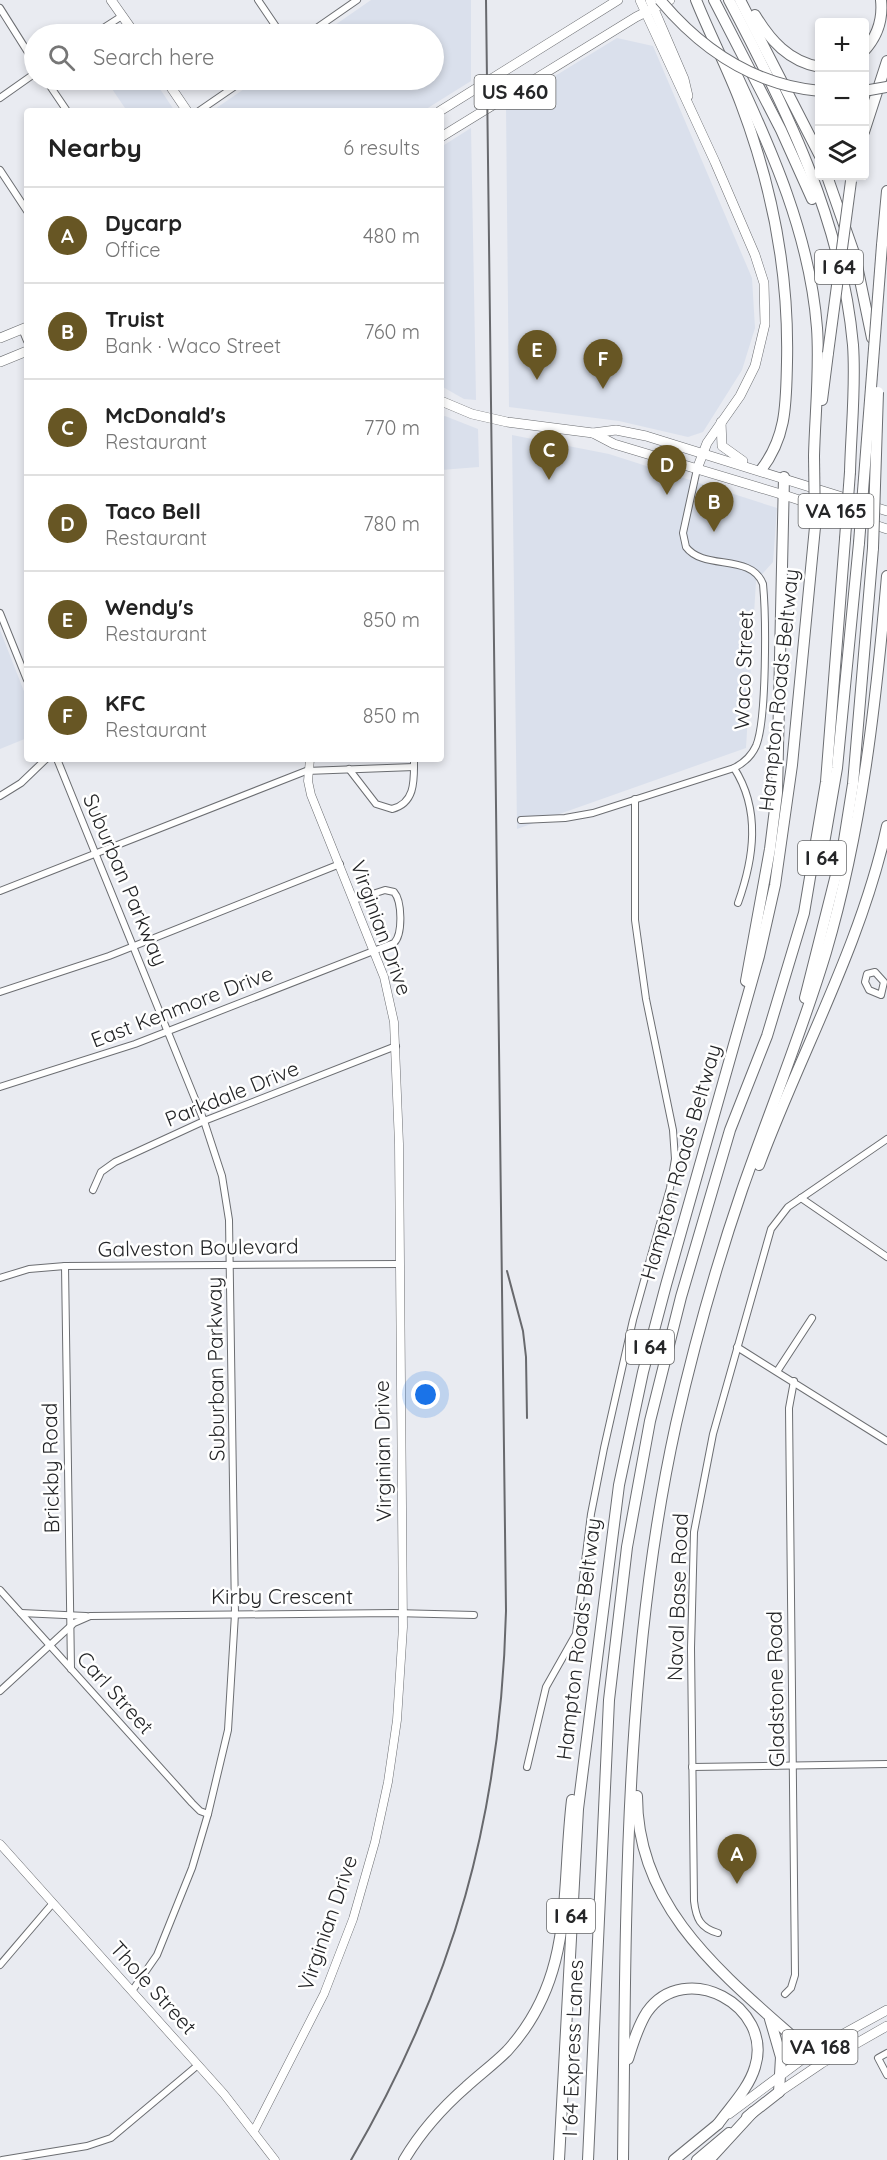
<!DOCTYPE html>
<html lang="en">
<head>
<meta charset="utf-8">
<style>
	:root { --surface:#fff; --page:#f6f6f6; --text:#222; --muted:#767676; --line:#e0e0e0; --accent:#675624 }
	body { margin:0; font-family:Quicksand,sans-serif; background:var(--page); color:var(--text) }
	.controls { position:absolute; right:18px; top:18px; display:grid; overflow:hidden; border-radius:6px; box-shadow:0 3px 9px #0003 }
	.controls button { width:54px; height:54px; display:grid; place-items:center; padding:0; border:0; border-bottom:2px solid var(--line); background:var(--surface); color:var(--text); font:30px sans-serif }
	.you { position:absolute; left:426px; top:1395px; width:21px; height:21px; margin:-15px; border:4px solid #fff; border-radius:50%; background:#1a73e8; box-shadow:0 0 0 9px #1a73e833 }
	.badge { display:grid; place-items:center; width:39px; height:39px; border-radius:50%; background:var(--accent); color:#fff; font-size:20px; font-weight:700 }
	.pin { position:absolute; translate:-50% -50px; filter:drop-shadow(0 2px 3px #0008) }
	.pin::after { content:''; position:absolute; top:32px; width:21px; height:18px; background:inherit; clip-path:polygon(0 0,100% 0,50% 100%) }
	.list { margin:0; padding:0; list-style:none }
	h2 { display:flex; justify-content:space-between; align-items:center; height:78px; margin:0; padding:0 24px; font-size:26px }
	h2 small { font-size:20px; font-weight:400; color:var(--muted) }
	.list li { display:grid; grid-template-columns:39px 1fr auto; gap:18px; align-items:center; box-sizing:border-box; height:96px; padding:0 24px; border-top:2px solid var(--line) }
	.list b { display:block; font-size:22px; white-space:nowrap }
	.list p { margin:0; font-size:20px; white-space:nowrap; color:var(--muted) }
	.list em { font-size:20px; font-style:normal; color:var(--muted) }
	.icon { flex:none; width:33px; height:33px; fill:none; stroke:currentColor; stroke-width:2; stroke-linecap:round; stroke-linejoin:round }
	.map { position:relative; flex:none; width:887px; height:2160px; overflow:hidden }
	.search { position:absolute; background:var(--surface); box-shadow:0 3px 9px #0003; left:24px; top:24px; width:420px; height:66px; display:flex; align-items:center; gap:15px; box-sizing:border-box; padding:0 21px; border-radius:33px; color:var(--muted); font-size:22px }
	.panel { position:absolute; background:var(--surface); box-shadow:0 3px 9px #0003; left:24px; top:108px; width:420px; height:654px; border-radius:6px }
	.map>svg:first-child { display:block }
</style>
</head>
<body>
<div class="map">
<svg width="887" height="2160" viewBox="0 0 887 2160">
	<rect width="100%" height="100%" fill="#e9ebf1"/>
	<g fill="#dae0ec">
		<path d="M371,0H471V81L423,111H212L257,80H434V34H322Z"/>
		<path d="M617,38L653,46L752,278L755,328L742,370L703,432L688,437L619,421L509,407L506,106Z"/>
		<path d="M106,80H154L174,110L127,111Z"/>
		<path d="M471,128L476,400L464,399L441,386V147Z"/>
		<path d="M445,416L478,429L479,467L441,470V417Z"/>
		<path d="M512,435L609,454L777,508L773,562L756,581L746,748L517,829Z"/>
		<path d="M0,630L27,699V738L0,749Z"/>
	</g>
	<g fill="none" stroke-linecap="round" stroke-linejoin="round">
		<defs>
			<g id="minor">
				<path d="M258,0L281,34"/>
				<path d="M0,8L34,62"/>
				<path d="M94,34L122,16"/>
				<path d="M308,34L357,0"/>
				<path d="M46,80L67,111"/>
				<path d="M0,98L34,74"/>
				<path d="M199,111L244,80"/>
				<path d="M0,170L27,211"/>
				<path d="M22,329L27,341"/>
				<path d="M0,613L27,680"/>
				<path d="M57,759L204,1121L222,1176L229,1220L235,1614L228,1730L208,1814L192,1868L157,1955L132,1991"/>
				<path d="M734,768C761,810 754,858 738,903"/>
				<path d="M349,769L376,804L392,809C416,803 414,779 414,759"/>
				<path d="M0,796L21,783L46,759"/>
				<path d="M521,820L565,818L593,813L734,768C744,763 751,757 756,746C767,720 766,615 763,584C751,553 704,571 686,547L683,533L697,469"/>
				<path d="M0,891L306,771L414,767"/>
				<path d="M875,972L884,982L881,995L869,990L865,982L867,974Z"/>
				<path d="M0,992L109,956L340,864"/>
				<path d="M0,1087L135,1044L394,943C403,934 402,901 394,892L385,890L354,900"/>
				<path d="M93,1190L101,1172L115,1162L204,1121L396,1046"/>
				<path d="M801,1198L887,1257"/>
				<path d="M65,1266L71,1669"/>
				<path d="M0,1278L29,1269L65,1266L399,1264"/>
				<path d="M737,1347L887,1441"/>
				<path d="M778,1370L812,1318"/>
				<path d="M0,1590L192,1803L200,1811L208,1814"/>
				<path d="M21,1613L86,1616"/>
				<path d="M0,1691L74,1623L90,1616L394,1613L474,1615"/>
				<path d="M527,1767L546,1687L576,1634L591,1514L604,1448L633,1320L670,1188L675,1159L673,1130L646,999L635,920V799"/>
				<path d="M692,1767L887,1764"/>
				<path d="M718,1933C700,1928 696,1918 694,1901L691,1648L694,1532L713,1434L771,1229L788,1207L887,1139"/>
				<path d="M0,1965L53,1903"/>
				<path d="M785,1994L791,1988L795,1975L789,1408L794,1381"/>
				<path d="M887,2053L878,2058L887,2075"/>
				<path d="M2,2160L87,2146L111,2138L198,2065"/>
			</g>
			<g id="tertiary">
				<path d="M0,1844L224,2094L275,2160"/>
				<path d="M254,2131L324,1994L353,1919L375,1842L388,1782L397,1720L403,1627L399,1144L394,1022L384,977L311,795L308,781L310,759"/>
			</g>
			<g id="secondary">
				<path d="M640,0L715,162L755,255L764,283L765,324L755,366L740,396L707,443L697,469"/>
				<path d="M650,0L684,79L688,96"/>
			</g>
			<g id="primary">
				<path d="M111,0L135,34"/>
				<path d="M166,80L187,111"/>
				<path d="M440,111L618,0"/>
				<path d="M441,137L636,17L670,0"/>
				<path d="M0,338L27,327"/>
				<path d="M0,362L27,351"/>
				<path d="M441,401L472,414L507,422L593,433L616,430L646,436L887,511"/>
				<path d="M721,422L722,446L743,461"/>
				<path d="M593,433L614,444L784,495L887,529"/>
				<path d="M779,2092L822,2063L887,2026"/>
				<path d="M729,2114L816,2049L887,2010"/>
			</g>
			<g id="trunk">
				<path d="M747,2117L779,2092"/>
				<path d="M674,2160L718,2124"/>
				<path d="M697,2160L729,2133"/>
			</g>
			<g id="motorway">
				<path d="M696,0C710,35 728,69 741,104C772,186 789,274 787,362C786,403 787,436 761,470"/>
				<path d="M714,0L781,130L812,199"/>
				<path d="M729,0C786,108 842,221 853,345C856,387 851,430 850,472"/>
				<path d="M740,0L820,156"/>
				<path d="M755,15C770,40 789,62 820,67"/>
				<path d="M864,51C877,37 883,19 881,0"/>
				<path d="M733,67C772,150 810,236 817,328C820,370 815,414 814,456"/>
				<path d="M864,132L887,61"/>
				<path d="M827,176L855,256L872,338"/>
				<path d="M882,245L887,191"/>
				<path d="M822,400L828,353"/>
				<path d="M822,855L837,768L859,543"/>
				<path d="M746,981L770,849L777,793L784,477"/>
				<path d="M805,998L843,847L853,784L873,548"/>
				<path d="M759,1165C801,1052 861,945 887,826"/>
				<path d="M637,1796C637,1904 716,1969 792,2036L810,2041L832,2040"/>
				<path d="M770,2019L781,2057L779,2092"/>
				<path d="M628,2059C633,2043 638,2026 647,2012C685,1958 774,2006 755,2067C749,2088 731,2106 718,2124"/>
				<path d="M404,2160C420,2133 442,2108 466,2087C479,2075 494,2064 507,2051C575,1977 561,1892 572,1800"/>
				<path d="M559,2160L578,1809L619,1485L643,1372L666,1285L759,956L775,885L792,765L815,527"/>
				<path d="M588,2160L609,1700L627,1547L650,1421L681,1297L730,1130L767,1036L804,913L826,782L845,539"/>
				<path d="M623,2160C626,1914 623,1665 676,1424C694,1345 716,1266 742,1190C770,1110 802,1032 826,952C862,829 876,703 887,576"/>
				<path d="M709,2160L753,2112"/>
			</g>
		</defs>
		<use href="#minor" stroke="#6c6e72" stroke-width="8"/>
		<use href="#tertiary" stroke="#6c6e72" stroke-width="9"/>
		<use href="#secondary" stroke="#6c6e72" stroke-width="10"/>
		<use href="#primary" stroke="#6c6e72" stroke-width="10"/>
		<use href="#trunk" stroke="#6c6e72" stroke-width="12"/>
		<use href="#motorway" stroke="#6c6e72" stroke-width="12"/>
		<use href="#minor" stroke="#fff" stroke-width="6"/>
		<use href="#tertiary" stroke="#fff" stroke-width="8"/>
		<use href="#secondary" stroke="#fff" stroke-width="9"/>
		<use href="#primary" stroke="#fff" stroke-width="9"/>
		<use href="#trunk" stroke="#fff" stroke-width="10"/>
		<use href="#motorway" stroke="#fff" stroke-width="10"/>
		<g stroke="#68696d" stroke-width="2">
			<path d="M507,1271L523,1331L526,1357L527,1418"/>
			<path d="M351,2160C454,1983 501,1816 506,1611L486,0"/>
		</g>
		<defs>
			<g id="motorway-bridge">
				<path d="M660,0C701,49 754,85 820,91"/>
				<path d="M864,91L887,87"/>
				<path d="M828,353L851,181"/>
				<path d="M814,456L815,527"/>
				<path d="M845,539L850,472"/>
				<path d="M859,543L882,245"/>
				<path d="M873,548L878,392"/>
			</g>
		</defs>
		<use href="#motorway-bridge" stroke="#6c6e72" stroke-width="12" stroke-linecap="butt"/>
		<use href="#motorway-bridge" stroke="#fff" stroke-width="10"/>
	</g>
	<g text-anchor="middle" stroke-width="5" stroke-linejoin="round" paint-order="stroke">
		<g fill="#fff" stroke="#666768" stroke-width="1.5">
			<rect x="474.5" y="75" width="81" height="34" rx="4.5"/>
			<rect x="815" y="250" width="48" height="34" rx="4.5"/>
			<rect x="798.5" y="494" width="75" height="34" rx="4.5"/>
			<rect x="798" y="841" width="48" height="34" rx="4.5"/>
			<rect x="626" y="1330" width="48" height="34" rx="4.5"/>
			<rect x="547" y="1899" width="48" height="34" rx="4.5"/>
			<rect x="782.5" y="2030" width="75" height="34" rx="4.5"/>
		</g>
		<g font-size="20" font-weight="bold" fill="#252628">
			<text x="515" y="99">US 460</text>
			<text x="839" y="274">I 64</text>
			<text x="836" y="518">VA 165</text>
			<text x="822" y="865">I 64</text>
			<text x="650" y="1354">I 64</text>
			<text x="571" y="1923">I 64</text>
			<text x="820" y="2054">VA 168</text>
		</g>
		<g font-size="21" fill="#252628" stroke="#fff">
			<text transform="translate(744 670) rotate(-88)" y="7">Waco Street</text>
			<text transform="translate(779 690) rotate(-84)" y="7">Hampton Roads Beltway</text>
			<text transform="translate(125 880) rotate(67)" y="7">Suburban Parkway</text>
			<text transform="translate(381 928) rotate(70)" y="7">Virginian Drive</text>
			<text transform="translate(182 1007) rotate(-21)" y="7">East Kenmore Drive</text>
			<text transform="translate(232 1094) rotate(-22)" y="7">Parkdale Drive</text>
			<text transform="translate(681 1162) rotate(-74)" y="7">Hampton Roads Beltway</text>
			<text transform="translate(198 1248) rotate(-1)" y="7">Galveston Boulevard</text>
			<text transform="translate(216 1369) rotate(-91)" y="7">Suburban Parkway</text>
			<text transform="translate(383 1451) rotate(-91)" y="7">Virginian Drive</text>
			<text transform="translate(51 1468) rotate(-91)" y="7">Brickby Road</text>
			<text x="282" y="1604">Kirby Crescent</text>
			<text transform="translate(678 1597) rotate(-88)" y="7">Naval Base Road</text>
			<text transform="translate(579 1639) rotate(-83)" y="7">Hampton Roads Beltway</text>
			<text transform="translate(776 1689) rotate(-91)" y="7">Gladstone Road</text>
			<text transform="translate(115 1693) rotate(48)" y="7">Carl Street</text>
			<text transform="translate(328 1923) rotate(-71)" y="7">Virginian Drive</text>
			<text transform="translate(153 1988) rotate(48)" y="7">Thole Street</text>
			<text transform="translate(573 2048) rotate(-88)" y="7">I 64 Express Lanes</text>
		</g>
	</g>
</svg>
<div class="controls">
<button>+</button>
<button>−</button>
<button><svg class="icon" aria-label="layers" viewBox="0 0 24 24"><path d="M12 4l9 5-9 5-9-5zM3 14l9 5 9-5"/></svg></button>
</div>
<div class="you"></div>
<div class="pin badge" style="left:737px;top:1884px">A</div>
<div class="pin badge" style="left:714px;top:532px">B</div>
<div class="pin badge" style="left:549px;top:480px">C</div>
<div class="pin badge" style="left:667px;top:495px">D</div>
<div class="pin badge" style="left:537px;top:380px">E</div>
<div class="pin badge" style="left:603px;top:389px">F</div>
<div class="search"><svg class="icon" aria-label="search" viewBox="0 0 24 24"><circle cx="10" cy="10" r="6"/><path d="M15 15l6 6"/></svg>Search here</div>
<section class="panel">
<h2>Nearby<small>6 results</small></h2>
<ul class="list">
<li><span class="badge">A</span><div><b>Dycarp</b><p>Office</p></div><em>480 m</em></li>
<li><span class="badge">B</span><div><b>Truist</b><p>Bank · Waco Street</p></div><em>760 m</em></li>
<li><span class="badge">C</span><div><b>McDonald's</b><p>Restaurant</p></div><em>770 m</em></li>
<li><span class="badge">D</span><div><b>Taco Bell</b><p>Restaurant</p></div><em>780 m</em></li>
<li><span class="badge">E</span><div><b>Wendy's</b><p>Restaurant</p></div><em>850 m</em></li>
<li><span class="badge">F</span><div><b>KFC</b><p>Restaurant</p></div><em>850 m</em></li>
</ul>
</section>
</div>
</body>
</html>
